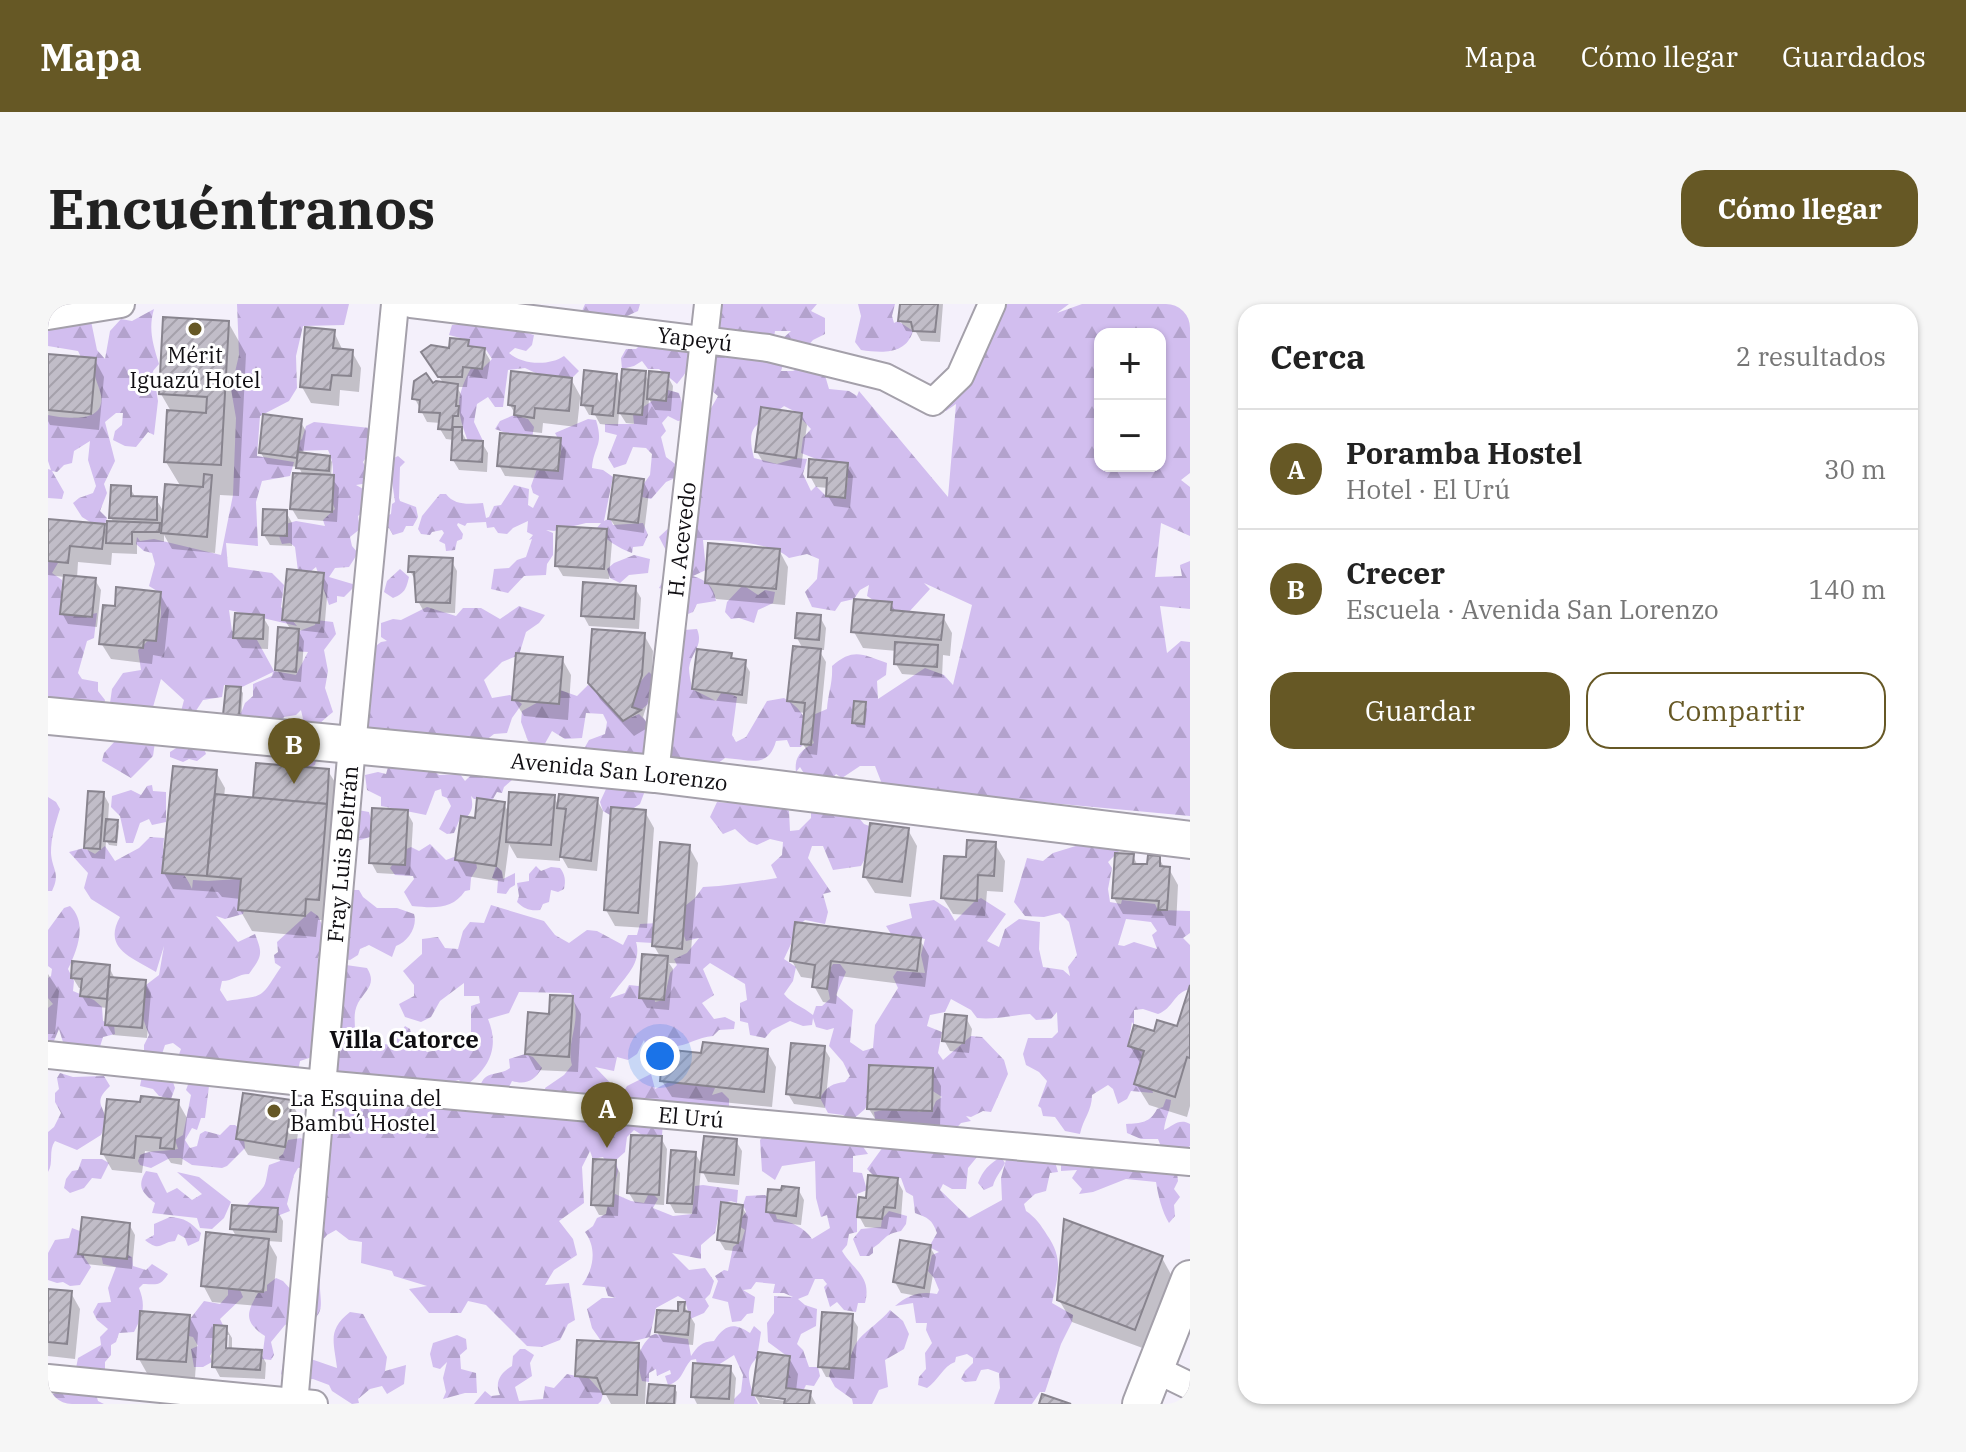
<!DOCTYPE html>
<html lang="es">
<head>
<meta charset="utf-8">
<style>
	:root { --surface:#fff; --page:#f6f6f6; --text:#222; --muted:#767676; --line:#e0e0e0; --accent:#665825 }
	body { margin:0; font-family:"IBM Plex Serif",serif; background:var(--page); color:var(--text) }
	.controls { position:absolute; right:24px; top:24px; display:grid; overflow:hidden; border-radius:16px; box-shadow:0 2px 6px #0004 }
	.controls button { width:72px; height:72px; display:grid; place-items:center; padding:0; border:0; border-bottom:2px solid var(--line); background:var(--surface); color:var(--text); font:40px sans-serif }
	.you { position:absolute; left:612px; top:752px; width:28px; height:28px; margin:-20px; border:6px solid #fff; border-radius:50%; background:#1a73e8; box-shadow:0 0 0 12px #1a73e833 }
	.badge { display:grid; place-items:center; width:52px; height:52px; border-radius:50%; background:var(--accent); color:#fff; font-size:26px; font-weight:700 }
	.pin { position:absolute; translate:-50% -66px; filter:drop-shadow(0 2px 4px #0008) }
	.pin::after { content:''; position:absolute; top:42px; width:28px; height:24px; background:inherit; clip-path:polygon(0 0,100% 0,50% 100%) }
	.list { margin:0; padding:0; list-style:none }
	h2 { display:flex; justify-content:space-between; align-items:center; height:104px; margin:0; padding:0 32px; font-size:34px }
	h2 small { font-size:26px; font-weight:400; color:var(--muted) }
	.list li { display:grid; grid-template-columns:52px 1fr auto; gap:24px; align-items:center; box-sizing:border-box; height:120px; padding:0 32px; border-top:2px solid var(--line) }
	.list b { display:block; font-size:30px; white-space:nowrap }
	.list p { margin:0; font-size:26px; white-space:nowrap; color:var(--muted) }
	.list em { font-size:26px; font-style:normal; color:var(--muted) }
	.actions { display:flex; gap:16px; padding:24px 32px }
	.actions a { flex:1; padding:18px 0; border:2px solid var(--accent); border-radius:24px; text-align:center; font-size:28px; color:var(--accent) }
	.actions .main { background:var(--accent); color:#fff }
	.map { position:relative; flex:none; width:1142px; height:1100px; overflow:hidden; border-radius:24px }
	header { display:flex; align-items:center; gap:48px; box-sizing:border-box; height:112px; padding:0 40px; background:var(--accent); color:#fff }
	header strong { font-size:38px }
	nav { display:flex; gap:44px; margin-inline-start:auto; font-size:28px }
	.intro { display:flex; align-items:center; justify-content:space-between; box-sizing:border-box; height:192px; padding:0 48px }
	h1 { margin:0; font-size:56px }
	.button { padding:20px 36px; border-radius:24px; background:var(--accent); color:#fff; font-size:28px; font-weight:700 }
	main { display:flex; gap:48px; padding:0 48px }
	aside { flex:1; background:var(--surface); border-radius:24px; box-shadow:0 2px 6px #0004 }
	.map>svg:first-child { display:block }
</style>
</head>
<body>
<header>
<strong>Mapa</strong>
<nav><a>Mapa</a><a>Cómo llegar</a><a>Guardados</a></nav>
</header>
<div class="intro"><h1>Encuéntranos</h1><a class="button">Cómo llegar</a></div>
<main>
<div class="map">
<svg width="1142" height="1100" viewBox="0 0 1142 1100">
	<defs>
		<pattern id="forest-firs" width="22" height="20" patternUnits="userSpaceOnUse" patternTransform="scale(2)"><rect width="22" height="20" fill="#d2beef"/><path d="M5 1l3.5 6h-7zM16 11l3.5 6h-7z" fill="#b3a2cc"/></pattern>
		<pattern id="building-hatch" width="6" height="6" patternUnits="userSpaceOnUse" patternTransform="scale(2)"><rect width="6" height="6" fill="#c1bdc8"/><path d="M-1 1l2-2M0 6l6-6M5 7l2-2" fill="none" stroke="#a5a1ab"/></pattern>
	</defs>
	<rect width="100%" height="100%" fill="#f4f0fb"/>
	<g fill="url(#forest-firs)" fill-rule="evenodd">
		<path d="M189,0H301L296,21L255,22L248,52L249,84L241,97L212,112L209,152L246,158L242,172L214,177L208,198L210,242L178,239L180,263L224,269L236,281L233,303L249,322L181,306L184,327L209,336L226,367L248,371L260,348L245,347L246,329L267,321L268,316L285,318L288,330L276,346L280,367L277,384L285,408C260,428 266,427 268,457L267,461L261,464L228,463L230,456H236L239,449L240,427L255,415L253,406L248,411L236,413L227,428L183,411L193,409L197,399L205,392V380L224,372L225,368L194,383L176,381L174,393L155,396L140,419L131,415L136,396L113,375L103,410L73,413L62,399L64,385L75,369L93,366L90,346C110,329 119,315 109,287L101,282L107,260L104,249L96,247L88,240L89,233L92,237L106,235L173,251L185,191L188,114L183,85L191,51Z"/>
		<path d="M537,0H592L590,7L568,17L560,34L534,7Z"/>
		<path d="M646,0H769L763,7L777,14V30L765,36L757,45L733,36L743,27H727L725,39L736,58L733,67H745L761,58L776,68L781,85L801,87L809,92L811,87L900,193L908,100L898,107L891,104L938,0H1021L1009,9L1034,0H1142V169L1133,176L1142,183V232L1113,219L1107,273L1134,272L1132,261L1142,257V305L1112,302L1119,349L1133,337L1142,338V512L905,490L834,480L827,462H812L794,474L788,470L778,483L760,476L752,463L748,468C746,453 753,446 766,439L763,431L765,411L779,405C780,389 785,379 784,362C806,343 815,351 839,359L838,371L829,377L830,395L877,364L896,371L905,381L924,301L876,279L882,285L860,309H845L819,292L821,281L812,286L806,295L793,298L787,307L764,303L757,288L769,275L771,255L759,250L741,254C724,238 677,236 655,236L658,266L645,272C659,276 666,283 668,297L649,300L645,308L635,312L623,288L611,284L616,275L625,267L623,256L611,233L626,219L650,117L662,106L670,92L658,82L649,16L645,6ZM1052,30H1112V162H1052ZM736,102L746,107L763,125L755,134L753,149L789,163L800,174L797,193L778,192L768,182L763,187L755,170L759,155L748,154L729,160L706,154C696,116 713,122 736,102Z"/>
		<path d="M810,0H847L844,12L846,19L850,17L865,27C858,51 834,49 813,46L807,38L813,12Z"/>
		<path d="M106,5C100,25 105,40 111,60L105,67L110,97L106,131L100,128L88,143L77,142L65,136L67,127L74,121L75,109H68L57,118L67,157L56,180L59,189L52,207L59,214L55,226L34,213L25,199L31,194L45,189L48,182L40,156L42,137L26,147L24,159L16,161L9,168L4,167L16,188L14,195L0,194V165L3,166L0,157V111C15,114 50,119 53,99C55,90 49,81 47,72L34,73L35,57L30,47L0,42V16L43,17L49,46L57,55L62,27L73,15L84,17Z"/>
		<path d="M443,18L486,31L484,41L478,47L467,44L461,49C474,61 502,62 516,52L531,67L524,74L496,73L477,64L460,66L455,103H447L440,93L429,100L426,118L435,137L421,140C409,108 406,96 423,64L434,65L444,55L437,44L422,51L420,36L401,31L404,21Z"/>
		<path d="M595,38L639,47C645,61 638,69 629,80L611,65H600L594,57L586,62L574,65L573,54L578,45H588Z"/>
		<path d="M620,86L631,89L639,115L630,117L620,112L614,119L618,127L613,133L618,153L635,166L634,171L618,178L603,195L594,193L592,185L602,171L604,150L598,144L585,143L578,160L566,164L560,154L569,131L557,128V120H586L585,110Z"/>
		<path d="M466,111L480,115L486,123L484,134L461,130L447,125L452,117Z"/>
		<path d="M540,115L548,116C556,142 546,141 544,164L555,166L565,173L556,217L562,214L565,221L595,219L600,231L595,242L585,243L584,249C570,244 558,236 548,225L553,219H538L506,227L498,226L505,229V251L499,260L498,271L476,272L460,289L443,285L446,265L461,264L469,256L478,253L484,235L481,236L485,231L479,228L480,217L465,224L459,230L450,229L446,223L439,224L438,218L419,219L417,222L410,219L409,221L415,230L414,235L409,237L407,246L398,247L397,240L391,237L396,229L394,226L384,228L382,231L373,230L370,225L374,212L392,190H398C407,202 422,200 435,199L438,214L441,213L446,202L453,201L466,181L481,185L480,201L485,204L491,192L485,189L483,182L489,165L509,160C515,147 514,141 507,129Z"/>
		<path d="M266,118L322,124L319,152L315,158L321,170L320,179L308,181L319,187L317,206L310,212L312,225L302,233L304,242L310,249L301,263L287,264L281,273L308,281L296,293L289,292V298L281,301L268,263L262,268L250,267L247,243L242,239L234,240L231,232L234,221L248,217L277,222L275,216L287,205C277,184 292,171 280,146L247,147L245,143L254,135L258,122Z"/>
		<path d="M350,152L357,158L352,163L351,194L352,197L368,203L370,213L365,222H358L355,228L345,231L341,224L335,226L334,214L343,210L344,200L347,198L344,177L338,178L344,155Z"/>
		<path d="M0,247L6,249L10,259L4,269L14,276L13,307L34,312L49,309L46,334L39,337L30,369L34,375L50,378V387L57,396L56,403L0,416Z"/>
		<path d="M586,251L602,255L600,269L581,271L572,279L562,274L559,265L566,259Z"/>
		<path d="M352,265L361,273C358,285 357,289 345,294L336,288L339,277Z"/>
		<path d="M695,281L710,291L717,286L727,288L725,299L710,306L706,319L691,314L683,315L677,308L679,298Z"/>
		<path d="M471,302L497,311L491,319L478,328L471,351L454,358L436,376L444,394L462,391L474,400L464,414L459,429L446,430L437,437L352,447L295,408C291,369 304,360 333,338L339,337L333,333V319L345,315L353,316L379,303L408,312L415,304H433L452,315Z"/>
		<path d="M649,325C656,342 643,348 641,364C641,370 643,378 644,385L668,397L675,386L689,393L684,431L688,438L698,433L719,397L736,394C754,404 768,424 753,443H742L739,436L728,437C720,466 700,455 677,454L666,462L592,453L588,449L577,456L529,457L541,436L557,430L559,418L555,410L538,409L534,434L517,435L504,427L495,443L480,437L473,418L474,407L512,386L529,392L540,381L548,384L554,395L575,417L591,410L605,424L609,399L600,400L593,406H584C584,389 590,379 601,368L605,372L636,326Z"/>
		<path d="M68,436L107,438L105,452L83,474L54,457L56,449Z"/>
		<path d="M133,441L155,442L158,450L149,457L141,455L135,458L122,453V448Z"/>
		<path d="M341,460L386,466L391,471L412,470L417,477L425,469L463,468L464,476L456,483L454,489L449,488L445,495H426L423,492C425,501 425,506 419,513L413,512L406,529L399,530L391,525L403,502L399,494L394,492L393,485L387,487L378,511L333,502V493L319,486L317,471L330,468L338,470Z"/>
		<path d="M564,479L598,484L592,500L569,515L555,507L552,498L558,485L565,484Z"/>
		<path d="M104,481L105,487L118,488V518L104,521L101,515L92,519L85,539H78L72,512L63,503L64,492L83,486L93,491L99,482Z"/>
		<path d="M0,493L8,498L12,505C7,521 3,533 3,549C4,566 13,569 4,587H0Z"/>
		<path d="M727,494L741,507L742,527L751,526L763,514V501L806,508L816,520L837,528L824,542L813,562L785,566L775,542H764L760,554L783,588L775,590L780,608L777,620L757,616L746,626L743,640L736,655L748,663L745,677L736,690C743,699 755,703 765,711L768,702H774L782,695C779,676 774,679 785,660H792L798,668L788,691L805,706L802,738L815,747L825,744L827,721L850,684L845,673L849,667L877,669L873,651L877,635C866,633 855,630 843,630L838,622L864,614L861,600L886,596L900,605L907,617L927,597L933,594L958,610L939,637L951,643L957,625L971,615L992,618L991,645L995,663L1015,666L1022,672L1020,663L1029,651L1021,618L1012,609L996,613L977,612L966,598L979,554L995,557L1005,549L1044,537L1073,545L1060,558L1064,564L1060,585L1062,598L1073,600L1074,596L1107,600L1110,606L1142,607V629L1135,634L1142,641V685C1126,688 1125,705 1110,710L1095,705L1086,706V721L1084,718L1080,742L1095,745L1093,770L1103,781L1105,789L1083,787L1079,795L1070,800L1065,785L1060,781L1044,791C1044,807 1035,815 1032,830L1017,827L1007,813L995,812L993,804L990,802L999,777L991,768L978,761L975,750L980,734H1004L1010,728L1009,708L1003,715L988,716L982,710C964,711 947,716 929,714L923,706L903,695L897,708L882,711L879,722L894,728L890,749L895,756L923,732L934,733L956,756L960,770L943,808L935,807L923,813L918,812L923,817L913,819L904,829L925,846L929,853L920,864L918,885H904L895,880L892,886L921,914L954,896L953,874L959,852L1007,858L1010,868L1002,869L998,887L987,890L976,900L978,907C987,913 993,921 999,931C1016,955 1010,972 1004,999L1025,1011L1024,1018L1013,1040L997,1088H992L984,1100H946L952,1084L951,1069L940,1065L933,1066L928,1077L917,1078L913,1075L917,1067L925,1059V1054L919,1050L908,1053L907,1058C895,1062 890,1077 879,1084L870,1081L871,1073L878,1065L877,1049L884,1039L878,1026L879,1019H868L865,999L847,1002C860,991 872,987 889,990L891,986L886,974L880,967L884,951L891,948L881,943L889,929C884,915 880,914 867,909L865,892L858,888L853,874L829,875L819,865L843,832L829,826L826,808C847,804 847,797 871,808L885,804L888,797L894,793L846,762L820,760L819,782L824,793L817,805L803,817L795,811L780,809L772,794C778,783 785,779 797,778L802,772L795,758L781,742L786,724L779,726L768,723L765,714L764,721L755,722L742,717L724,726L717,734L702,731L700,719L692,717V699L699,696L697,680L662,659L655,665L666,691L654,699L666,715L677,713L687,718L686,725L671,726L665,732C648,733 635,745 620,742L609,752L599,746L596,736L589,750L580,756L569,753L566,767L547,763L574,791L579,782L603,770L607,785L629,774L667,784L664,791L674,788L681,795V803L615,817L614,832L594,831L586,826L579,833L577,848L568,856L570,867L567,879L559,871L560,861L555,853L545,855L542,847L534,863L536,899L511,917L525,935L529,951L506,966L497,981L521,979L527,1016L520,1020L512,1036L494,1043L479,1042L438,1001L420,997L413,1009H381L361,985L379,982L346,972L344,967L313,959L314,938L301,936L288,926L279,931L267,945H251L247,933L263,900L262,806L291,789L499,796L497,784L516,771L524,761C517,737 536,716 523,689L471,688L461,709L440,715C452,744 441,765 416,783L411,776L400,779H301L267,752L252,757L250,767L130,753L133,745L125,739L117,741L113,753L96,751V741L101,731L92,706L94,684L111,671L116,642L108,668C85,654 54,645 72,613L43,595L36,584L40,569L21,548L36,544L47,550L57,542L67,557L91,544L102,533L116,534L115,544C125,559 137,568 144,585L145,576L160,577L204,574L195,610L177,615L168,612L190,638L207,630C215,650 214,652 201,670C190,670 185,677 174,677L172,686L179,697C218,691 211,696 233,663L227,659L226,651L230,648L229,638L263,607L270,612L274,621L291,623L302,586H311L315,593L329,604H349L366,610C370,622 360,638 348,642L344,653L321,641L312,645L310,651L302,656L288,654L278,647L270,653L276,671L294,667L298,661L319,664C329,680 318,686 310,699C305,709 307,717 307,726C307,738 303,728 310,739L316,734L325,739L345,741L357,722L362,725L364,734L379,748L405,743L423,730V702L432,699L431,692H416V679L392,697L383,713L373,718L357,713L351,700L366,692V681L355,667L374,650V635L390,633L397,644L410,645L415,627L422,618L436,619L443,601L496,617L507,631L521,639L539,626L549,627L575,641L580,631H589L592,620L610,619L605,639L588,638C595,661 573,676 562,694L577,689L581,681L600,683L606,688L607,698L616,696L622,669L629,661L626,655L639,649L651,634L638,637L627,610L647,594L655,583C681,582 704,578 729,574L723,561L734,551L735,538L722,535L709,541L701,538L687,525L675,530L662,513L669,498C686,500 701,497 717,503ZM1078,615L1103,618L1109,627L1104,631L1109,645L1086,638L1076,642L1070,641Z"/>
		<path d="M310,506L321,508L324,519L322,533L309,537Z"/>
		<path d="M382,540L398,556L414,550L428,558L429,564L423,574L422,586L417,587C404,606 386,604 364,602L356,588L366,575L365,572L347,571L342,564L354,547L363,543L371,547Z"/>
		<path d="M448,562L454,567L455,575L467,569V581L462,584L458,590L449,589L450,576L444,574Z"/>
		<path d="M488,562L493,567L503,563L512,564C517,570 518,577 516,585L510,588L503,586L501,598L495,600L492,606C482,607 476,605 469,598L471,592L469,579L481,577V570Z"/>
		<path d="M22,602C40,619 29,647 20,665L26,677L25,687L46,696L54,703L55,717L66,721L67,730L55,733L50,749L18,748L11,725L3,744L0,743V704L5,700L0,694V674L3,672L4,665L0,662V626L16,604Z"/>
		<path d="M477,750L485,753L494,764C486,777 478,781 464,777L460,785L432,783C437,765 450,773 462,764L461,755Z"/>
		<path d="M12,769L25,773L56,772L62,782C43,800 58,801 58,820L53,831L29,846L7,837C0,847 6,859 0,868V828L6,823L13,809L7,798V789L11,785L9,774Z"/>
		<path d="M94,772L124,775L127,784L123,795L111,792L105,785L92,782Z"/>
		<path d="M141,778H169L161,782L157,814H153L149,826L144,824L137,836L142,844L149,842L152,830L157,827L172,831L182,821H187L195,827L197,844L179,862L174,864L144,861L133,854H122L103,864L92,861L90,857L92,851C104,845 117,848 130,845L127,836L135,831L143,791L138,786Z"/>
		<path d="M1118,795L1123,796C1122,807 1117,815 1116,826C1125,822 1131,814 1142,820V842L1134,848L1114,845L1110,835H1093L1079,829L1078,820C1093,819 1102,819 1109,805L1115,803Z"/>
		<path d="M719,828L809,834L820,850L805,852V868L814,869L819,886L809,890V928L801,930L799,941L794,947C806,967 824,972 817,999H810L808,1008L796,1006L789,998L782,1003L776,983L779,980L775,975H767L760,991L750,995L757,1001L769,1005L768,1022L753,1030L749,1040L755,1046L761,1063H770L772,1072L766,1082L758,1081L756,1085L750,1087L738,1083L737,1074L743,1055L720,1038L719,1019L726,1009V992L745,993L736,989H725L727,980L708,978L703,985L695,986L707,993L705,1009L699,1010L693,1017L684,1018L680,998L664,994L670,977L667,972L676,966L680,967L685,943L694,936L697,926L691,922L692,916L698,908L695,901L698,892L717,891L723,896L729,915C742,917 757,924 764,935L782,924L779,911L773,913L768,894L767,857L734,862L727,876L714,867L712,836Z"/>
		<path d="M253,834L262,843L259,862L250,864L246,871L239,900L242,907L219,916L198,903C203,894 211,890 216,882C219,876 219,868 221,861L232,857L231,853L235,850L240,836Z"/>
		<path d="M953,853L957,859C953,868 947,873 945,882L936,886L930,879C935,866 941,860 953,853Z"/>
		<path d="M34,855H54L61,859L53,875L44,874L36,884L22,889L16,884L18,875L24,867L30,866Z"/>
		<path d="M1013,858L1129,868L1130,877L1126,885L1132,893L1126,901L1127,912L1121,919C1114,908 1110,891 1108,878L1078,875L1045,888L1031,890L1034,885L1024,874L1029,866L1013,867Z"/>
		<path d="M98,867L109,869L119,889L129,884L144,896L154,890L129,868L151,873L183,898L176,914L164,925L152,924L149,914L104,909L107,899C95,889 88,883 98,867Z"/>
		<path d="M655,881L690,886L689,899L683,897L673,900L667,929L653,941V955L624,949L641,966L657,964L666,977L662,990L657,995L661,1002L656,1009L642,1015L637,996L630,992L608,1004L602,1032L607,1030L640,1035L643,1052C650,1042 653,1038 666,1037C677,1020 686,1018 702,1029L706,1022L713,1028L709,1054C694,1067 703,1084 710,1100H686V1095L693,1088L695,1071L686,1051L667,1063L649,1060L648,1055L643,1056C634,1066 635,1077 620,1081L617,1072L623,1070L622,1066L609,1072L608,1065L601,1069V1078L594,1077C589,1060 588,1046 602,1033L558,1044L544,1024L539,1005L554,994H568L560,992L557,983L534,981C546,965 549,944 537,928L545,922L549,914L558,910L560,900L567,890L583,897L596,899L602,887L610,895L605,904L625,912L644,910L647,882Z"/>
		<path d="M841,907L859,912L858,920L853,927C834,931 839,935 825,944V949L821,952H812L805,935L813,925L833,923L834,915Z"/>
		<path d="M122,913C137,914 142,918 153,929L151,937L140,942L137,934L130,930L127,937C112,938 113,949 97,936L106,931V920Z"/>
		<path d="M24,924L37,929L36,953L43,963L32,981L22,982L15,978L9,979L0,976V949L7,936L21,934Z"/>
		<path d="M72,947L84,953L85,962L98,966L104,960L120,970C112,983 108,980 95,980L91,984C98,1002 95,1011 86,1028L71,1029L68,1038L63,1041V1051L57,1058V1067L27,1069L30,1054L53,1041L52,1033L60,1025L49,1016L45,1008L50,999L63,998L60,984L68,963L55,960L53,950Z"/>
		<path d="M264,954L272,957C273,966 271,976 272,985C273,1002 276,1009 260,1020V1054L289,1064C286,1038 279,1026 302,1008L315,1010L339,1053L337,1067L358,1061L356,1080L339,1090L334,1082L322,1085L310,1095L311,1099L304,1100L284,1087L281,1081L265,1075L240,1076L233,1070L238,1042L246,1035L244,1018L237,1021L223,1038L226,1051L223,1056L214,1055L217,1032C196,1018 198,1009 210,989L219,987V981L228,974L235,977L245,988Z"/>
		<path d="M180,984L192,986L195,993L172,1015L177,1025L162,1052L164,1058L155,1063H146L143,1045L150,1042L145,1033L141,1032L142,1015L156,997L172,1000L180,991Z"/>
		<path d="M842,1006L855,1017L861,1030L856,1045L837,1056L840,1083L831,1086L824,1100H805L804,1095L787,1083L781,1072L783,1063L795,1065C804,1056 803,1045 811,1035C820,1025 833,1017 842,1006Z"/>
		<path d="M409,1031L418,1035L419,1045L412,1051L413,1065L428,1069L429,1089H417L395,1095L398,1088L395,1074L399,1058L392,1065L385,1063L382,1050L385,1039Z"/>
		<path d="M472,1045H477L486,1051L482,1059L484,1072L467,1083L471,1097L495,1095L497,1082L506,1084L519,1070L528,1072L538,1071L555,1090L553,1097L550,1100H426L437,1087L443,1092L452,1091C446,1078 453,1068 464,1062L465,1052Z"/>
		<path d="M34,1086L48,1090L50,1097L56,1100H0V1091L12,1088L28,1091Z"/>
	</g>
	<g fill="#0003" fill-rule="evenodd">
		<path d="M854,0H895L892,38L873,37L868,28L858,27L852,16Z"/>
		<path d="M180,18L198,50L191,192L172,191L167,249L124,245L116,231V238H89V250L64,249L63,261L30,258L29,274L47,276L53,286L49,323L20,320L14,309L17,273L0,271V217L56,222L61,231L66,219L63,214L82,184L88,194L108,195L117,210L133,183L118,158L124,109L113,90Z"/>
		<path d="M286,28L295,47L304,48L313,64L311,88L292,86L291,102L263,99L254,83Z"/>
		<path d="M419,38L423,44L436,46L442,56L439,75L420,72L419,83H409L414,92L413,109L416,114L415,122H411L419,138L434,139L440,149L439,168L411,166L405,156L406,136L398,135L392,125L393,119L379,118L367,95L385,82L396,80L381,58Z"/>
		<path d="M0,52L47,56L56,73L51,126L2,121L0,117Z"/>
		<path d="M596,69L602,79L619,71L625,82L623,107L607,106L601,95L599,121L578,119L571,108L570,122L552,120L547,111H541L532,95L529,123L495,119L494,129L477,127L462,101L523,75L535,97L568,71L574,83Z"/>
		<path d="M753,110L759,121L753,164L715,158L709,148Z"/>
		<path d="M252,117L258,127L255,151L281,153L284,158L283,173L291,184L289,218L250,215L244,205L255,172L251,163L219,160L213,149Z"/>
		<path d="M511,136L518,147L515,176L457,172L451,161Z"/>
		<path d="M798,161L805,172L802,204L786,202L780,192L781,184L768,183L762,172Z"/>
		<path d="M595,177L601,188L596,229L569,225L562,215Z"/>
		<path d="M238,208L244,219V242L222,241L216,231Z"/>
		<path d="M558,227L564,238L561,275L515,272L509,262Z"/>
		<path d="M731,246L740,263L737,301L668,295L659,278Z"/>
		<path d="M403,256L409,267L407,309L376,308L370,297L369,279L362,267Z"/>
		<path d="M274,271L280,281L276,329L250,326L256,337L253,378L235,376L229,366L243,326L236,315Z"/>
		<path d="M587,284L593,294L591,325L541,322L535,311Z"/>
		<path d="M112,290L121,306L116,353L105,351L104,360L63,355L53,339L68,304Z"/>
		<path d="M843,300L848,308L895,313L904,329L902,352L895,351L894,373L854,370L848,360L849,347L815,344L806,328Z"/>
		<path d="M215,313L221,323L220,345L194,344L187,333Z"/>
		<path d="M772,313L778,324L776,346H771L778,358L769,451L761,450L755,440L758,409L747,408L741,397L755,345L749,334Z"/>
		<path d="M596,331L605,347L603,388L595,413L601,423L586,432L552,395L542,378Z"/>
		<path d="M682,351L686,356L696,358L702,368L699,400L652,395L646,385Z"/>
		<path d="M514,355L523,371L520,416L476,412L466,396Z"/>
		<path d="M192,385L195,389L193,416L180,415Z"/>
		<path d="M816,400L819,405L817,424L809,423L806,419Z"/>
		<path d="M280,467L290,483L282,616H270L268,633L204,627L192,606L193,595L174,593L170,588L125,585L116,569L168,468L177,484L176,493L207,496Z"/>
		<path d="M55,489L61,500L60,517L68,518L71,522L69,542L61,541L58,536L57,555L44,554L38,543Z"/>
		<path d="M506,493L511,503L549,496L555,507L549,567L520,564L512,550V557L469,554L461,540L456,578L418,572L409,556L428,516L456,500L462,511Z"/>
		<path d="M359,508L365,519L362,571L329,569L323,558Z"/>
		<path d="M597,508L606,524L599,624L567,622L558,606Z"/>
		<path d="M860,526L869,542L863,593L827,589L817,573Z"/>
		<path d="M947,540L957,557L955,588L939,587L937,612L905,610L895,594L920,555Z"/>
		<path d="M641,543L650,559L642,660L621,659L625,665L621,706L599,704L593,694L613,654L606,642Z"/>
		<path d="M1085,552L1090,562L1101,563L1111,554L1117,565H1121L1130,581L1128,622L1121,621L1116,612L1075,610L1066,594Z"/>
		<path d="M872,636L881,652L877,683L791,672L788,700L775,698L766,682L767,675L753,673L744,657Z"/>
		<path d="M61,663L67,675L97,678L103,689L99,734L65,731L59,721L60,704L40,702L34,692L35,684H31L25,674Z"/>
		<path d="M0,670L11,687L7,730H0Z"/>
		<path d="M1142,688V802L1139,813L1101,801L1088,780L1094,762L1082,742L1107,729L1131,725Z"/>
		<path d="M524,694L533,710L530,768L488,766L479,749L502,712Z"/>
		<path d="M918,714L924,725L921,749L902,747L896,736Z"/>
		<path d="M776,744L782,754L777,804L746,800L740,790Z"/>
		<path d="M719,747L728,763L724,803L624,793L614,777L655,751Z"/>
		<path d="M884,765L893,782L892,823L831,821L821,805Z"/>
		<path d="M130,798L139,814L134,861L123,859L117,850L97,847L94,869L64,866L55,850L94,800Z"/>
		<path d="M243,798L252,814L246,858L200,851L190,835Z"/>
		<path d="M613,834L619,845L616,901L587,899L581,889Z"/>
		<path d="M688,837L694,847L691,881L660,878L653,864L649,910L627,909L621,898L647,849L655,863Z"/>
		<path d="M566,858L572,869L570,912L551,911L545,900Z"/>
		<path d="M849,876L855,887L853,914L841,913L839,925L817,923L811,912L820,896Z"/>
		<path d="M750,885L756,896L753,921L726,918L720,908Z"/>
		<path d="M694,903L700,913L695,948L677,946L671,936Z"/>
		<path d="M229,906L235,917L234,938L220,937L229,953L224,1003L164,998L155,981L189,934L184,925Z"/>
		<path d="M81,920L87,931L84,965L38,960L32,950Z"/>
		<path d="M882,943L888,953L881,994L853,989L847,978Z"/>
		<path d="M1114,954L1126,976L1100,1046L1024,1018L1011,996Z"/>
		<path d="M0,987L23,989L32,1005L27,1055L0,1052Z"/>
		<path d="M635,1000L647,1020L645,1041L615,1038L609,1028L632,1009Z"/>
		<path d="M141,1012L150,1029L147,1074L100,1071L91,1055Z"/>
		<path d="M803,1012L810,1023L806,1075L778,1073L772,1062Z"/>
		<path d="M178,1024L184,1034V1046L212,1048L218,1059L217,1075L172,1073L166,1062ZM177,1031H181L180,1054H176Z"/>
		<path d="M590,1041L599,1057L597,1100H563L557,1089L539,1088L530,1072Z"/>
		<path d="M741,1054L750,1070L748,1087L762,1089L768,1100H712L706,1090ZM714,1090L747,1094V1098L714,1094Z"/>
		<path d="M682,1064L688,1074L686,1100H649L645,1092Z"/>
		<path d="M626,1084L629,1088L628,1100H602Z"/>
	</g>
	<g fill="url(#building-hatch)" stroke="#88848e" stroke-width="2">
		<path d="M852,0H890L887,28L865,27L863,18L850,17Z"/>
		<path d="M115,13L181,17L173,161L116,158L119,106L158,109L159,93L111,90Z"/>
		<path d="M257,23L287,26L285,44L305,46L303,72L284,71L282,86L252,83Z"/>
		<path d="M402,34L421,36L420,42L437,44L434,65L415,63L414,73H390L373,48L383,41L401,44Z"/>
		<path d="M0,50L48,54L43,110L0,106Z"/>
		<path d="M574,65L598,67L594,111L570,109Z"/>
		<path d="M536,66L569,70L565,112L544,110L545,102L533,101Z"/>
		<path d="M463,67L524,74L521,107L487,104L486,114L466,111L467,102L460,101Z"/>
		<path d="M601,67L621,69L618,97L599,95Z"/>
		<path d="M378,69L385,79L388,77L410,80L408,102H411L410,112H405L404,126L390,125L392,109L371,108L372,96L364,95L366,77Z"/>
		<path d="M713,103L754,109L748,154L707,148Z"/>
		<path d="M215,110L254,115L249,154L211,149Z"/>
		<path d="M405,123H414V136L435,137L434,158L403,156Z"/>
		<path d="M452,129L513,134L510,167L449,162Z"/>
		<path d="M250,148L282,152L281,167L248,164Z"/>
		<path d="M761,155L800,159L797,194L778,192L779,174L760,173Z"/>
		<path d="M245,169L286,171L284,208L242,205Z"/>
		<path d="M156,170L164,171L159,233L113,229L117,180L155,183Z"/>
		<path d="M566,171L596,175L590,219L560,215Z"/>
		<path d="M63,181L83,182V192L109,193V216L61,214Z"/>
		<path d="M215,205L239,206V232L214,231Z"/>
		<path d="M0,215L57,220L54,245L22,242L20,259L0,257Z"/>
		<path d="M59,217L112,219L111,228H84V240L58,239Z"/>
		<path d="M509,222L559,225L556,265L507,262Z"/>
		<path d="M660,239L732,245L728,285L657,279Z"/>
		<path d="M361,252L405,254L402,299L368,298L366,268H360Z"/>
		<path d="M239,265L276,269L271,319L234,316Z"/>
		<path d="M16,271L48,274L44,313L12,310Z"/>
		<path d="M535,278L588,282L586,315L533,312Z"/>
		<path d="M68,283L113,288L108,337L96,336L95,344L51,340L55,301L67,302Z"/>
		<path d="M806,295L844,298L843,306L896,311L893,336L803,328Z"/>
		<path d="M187,309L216,311L215,335L185,334Z"/>
		<path d="M749,309L773,311L771,336L747,334Z"/>
		<path d="M230,323L251,325L248,368L227,366Z"/>
		<path d="M544,325L597,329L594,371L584,403L593,406L575,417L540,379Z"/>
		<path d="M847,338L890,341L889,363L846,360Z"/>
		<path d="M745,342L773,345L763,441L753,440L757,399L739,397Z"/>
		<path d="M649,345L684,349L683,354L698,356L694,391L644,385Z"/>
		<path d="M468,349L515,353L511,400L464,396Z"/>
		<path d="M178,382L193,383L191,412L175,411Z"/>
		<path d="M806,397L818,398L816,420L804,419Z"/>
		<path d="M208,459L281,465L279,500L205,494Z"/>
		<path d="M125,462L169,466L159,572L114,569Z"/>
		<path d="M40,487L56,488L52,545L36,544Z"/>
		<path d="M461,488L507,491L503,541L458,538Z"/>
		<path d="M167,490L279,500L271,596L258,595L257,612L190,606L193,575L159,572Z"/>
		<path d="M511,490L550,494L543,557L512,553L518,505L509,504Z"/>
		<path d="M429,494L457,498L448,562L407,556L413,512L427,514Z"/>
		<path d="M563,503L598,506L590,609L556,606Z"/>
		<path d="M324,504L360,506L357,561L321,559Z"/>
		<path d="M58,515L70,516L68,538L56,537Z"/>
		<path d="M822,519L861,524L854,578L815,573Z"/>
		<path d="M919,536L948,538L946,572L930,571L929,597L893,594L896,552L918,553Z"/>
		<path d="M612,538L642,541L634,645L604,642Z"/>
		<path d="M1067,549L1086,550L1085,560H1099L1100,551L1112,552V562L1122,563L1119,606H1110L1111,597L1064,594Z"/>
		<path d="M747,618L873,634L869,667L783,657L779,685L764,683L767,661L742,657Z"/>
		<path d="M594,650L620,652L616,696L591,694Z"/>
		<path d="M24,657L62,661L59,695L32,692L34,675L23,674Z"/>
		<path d="M61,673L98,676L94,724L57,721Z"/>
		<path d="M1142,681V754L1139,753L1127,793L1086,780L1096,747L1080,742L1086,721L1106,727L1109,716L1129,722Z"/>
		<path d="M502,691L525,692L521,753L477,750L480,708L501,710Z"/>
		<path d="M897,710L919,712L916,739L894,737Z"/>
		<path d="M655,738L720,745L716,788L612,777L615,745L653,749Z"/>
		<path d="M743,739L777,742L772,794L738,790Z"/>
		<path d="M821,761L885,764L884,807L819,805Z"/>
		<path d="M195,789L244,796L237,843L188,835Z"/>
		<path d="M93,792L131,796L126,845L112,844L113,834L88,832L86,854L53,850L59,795L92,798Z"/>
		<path d="M583,831L614,832L611,891L579,889Z"/>
		<path d="M656,832L689,835L686,871L652,868Z"/>
		<path d="M623,846L648,848L644,900L619,899Z"/>
		<path d="M545,855L568,856L565,902L543,901Z"/>
		<path d="M820,871L850,874L847,904L836,903L834,915L809,913L811,893L818,894Z"/>
		<path d="M734,882L751,884L748,912L718,908L720,885L733,886Z"/>
		<path d="M673,898L695,901L690,939L669,936Z"/>
		<path d="M184,901L230,904L228,928L182,925Z"/>
		<path d="M34,913L82,919L79,955L30,950Z"/>
		<path d="M1016,915L1115,952L1087,1026L1009,996Z"/>
		<path d="M158,928L221,935L215,988L153,982Z"/>
		<path d="M852,936L883,941L876,984L845,978Z"/>
		<path d="M0,985L24,987L19,1040L0,1038Z"/>
		<path d="M630,998H637L636,1007L642,1008L640,1031L607,1028L609,1006L630,1007Z"/>
		<path d="M92,1007L142,1011L138,1058L89,1055Z"/>
		<path d="M774,1008L805,1010L801,1065L770,1063Z"/>
		<path d="M166,1021L179,1022L178,1044L214,1046L212,1066L164,1063Z"/>
		<path d="M529,1036L591,1039L589,1091L555,1090L549,1074L527,1072Z"/>
		<path d="M710,1048L742,1052L738,1084L763,1087L761,1100H736L737,1095L704,1091Z"/>
		<path d="M645,1059L683,1062L681,1095L643,1093Z"/>
		<path d="M601,1080L627,1082L626,1100L599,1099Z"/>
		<path d="M994,1090L1023,1100H991Z"/>
	</g>
	<g fill="none" stroke-linecap="round" stroke-linejoin="round">
		<defs>
			<g id="street">
				<path id="s1" d="M363,0L720,44L837,73L885,98L912,72L944,0"/>
				<path d="M0,12L73,0"/>
				<path id="s2" d="M607,470L660,0"/>
				<path id="s3" d="M0,751L274,780L1142,858"/>
				<path d="M1107,1065L1142,1082"/>
				<path d="M0,1074L266,1100"/>
				<path id="s4" d="M246,1100L304,442L347,0"/>
			</g>
			<g id="secondary">
				<path id="s5" d="M0,412L607,470L1142,536"/>
				<path d="M1093,1100L1142,975"/>
			</g>
		</defs>
		<use href="#street" stroke="#a4a0aa" stroke-width="30"/>
		<use href="#secondary" stroke="#a4a0aa" stroke-width="40"/>
		<use href="#street" stroke="#fff" stroke-width="26"/>
		<use href="#secondary" stroke="#fff" stroke-width="36"/>
	</g>
	<g fill="#665825" stroke="#fff" stroke-width="3">
		<circle cx="147" cy="25" r="8"/>
		<circle cx="226" cy="807" r="8"/>
	</g>
	<g text-anchor="middle" stroke-width="6" stroke-linejoin="round" paint-order="stroke">
		<g font-size="22" fill="#100e12" stroke="#fff">
			<text dy="8" stroke="none"><textPath href="#s1" startOffset="286">Yapeyú</textPath></text>
			<text dy="8" stroke="none"><textPath href="#s2" startOffset="236">H. Acevedo</textPath></text>
			<text dy="8" stroke="none"><textPath href="#s5" startOffset="574">Avenida San Lorenzo</textPath></text>
			<text dy="8" stroke="none"><textPath href="#s4" startOffset="552">Fray Luis Beltrán</textPath></text>
			<text dy="8" stroke="none"><textPath href="#s3" startOffset="646">El Urú</textPath></text>
		</g>
		<g font-size="22" fill="#100e12" stroke="#fff">
			<text x="147" y="59">Mérit<tspan x="147" dy="25">Iguazú Hotel</tspan></text>
			<text x="242" y="802" text-anchor="start">La Esquina del<tspan x="242" dy="25">Bambú Hostel</tspan></text>
		</g>
		<g font-size="24" font-weight="bold" fill="#100e12" stroke="#fff">
			<text x="356" y="744">Villa Catorce</text>
		</g>
	</g>
</svg>
<div class="controls">
<button>+</button>
<button>−</button>
</div>
<div class="you"></div>
<div class="pin badge" style="left:559px;top:844px">A</div>
<div class="pin badge" style="left:246px;top:480px">B</div>
</div>
<aside>
<h2>Cerca<small>2 resultados</small></h2>
<ul class="list">
<li><span class="badge">A</span><div><b>Poramba Hostel</b><p>Hotel · El Urú</p></div><em>30 m</em></li>
<li><span class="badge">B</span><div><b>Crecer</b><p>Escuela · Avenida San Lorenzo</p></div><em>140 m</em></li>
</ul>
<div class="actions"><a class="main">Guardar</a><a>Compartir</a></div>
</aside>
</main>
</body>
</html>
